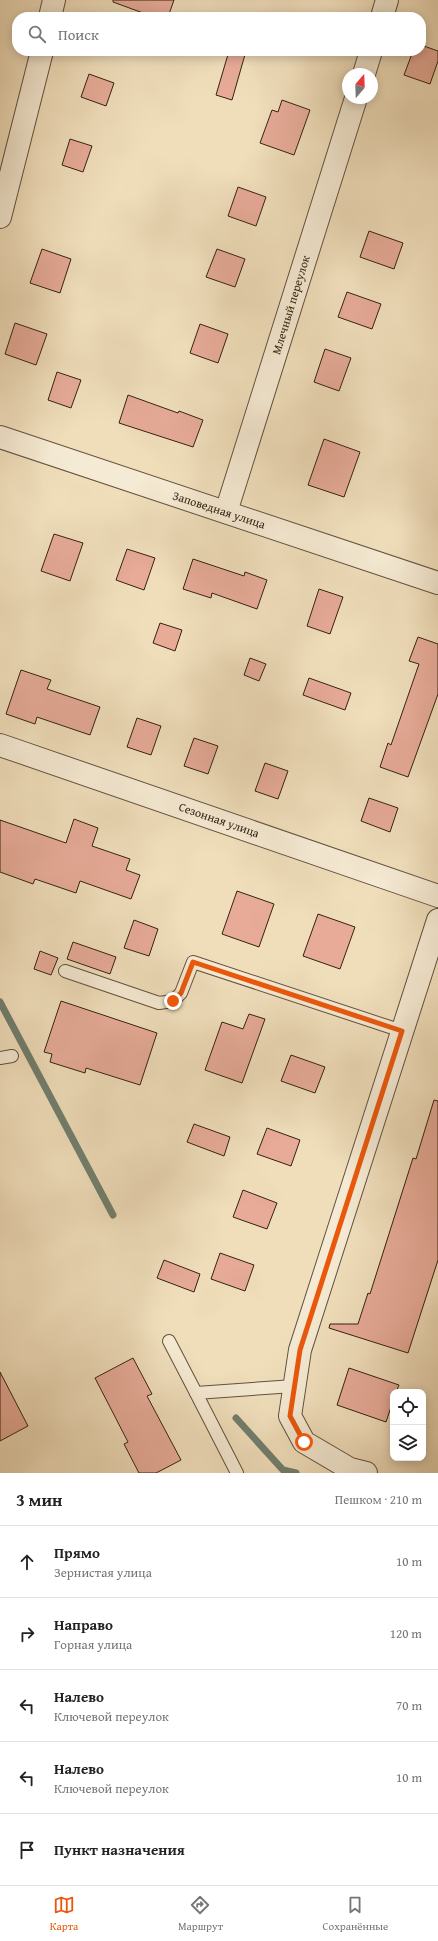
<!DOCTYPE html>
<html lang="ru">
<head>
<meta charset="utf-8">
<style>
	:root { --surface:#fff; --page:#f2f2f2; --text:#222; --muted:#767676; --line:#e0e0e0; --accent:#ea580c }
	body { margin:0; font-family:"Gentium Book Plus",serif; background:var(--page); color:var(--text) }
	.controls { position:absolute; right:12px; bottom:12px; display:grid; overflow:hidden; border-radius:8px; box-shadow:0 2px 10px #0003 }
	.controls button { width:36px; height:36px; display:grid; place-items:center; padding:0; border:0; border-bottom:1px solid var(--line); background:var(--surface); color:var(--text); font:20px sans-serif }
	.compass { position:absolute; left:342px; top:68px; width:36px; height:36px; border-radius:50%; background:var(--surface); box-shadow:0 2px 10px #0003; rotate:19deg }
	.stop { position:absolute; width:12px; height:12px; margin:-9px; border:3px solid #ea580c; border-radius:50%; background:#fff }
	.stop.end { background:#ea580c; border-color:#fff; box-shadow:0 1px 4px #0008 }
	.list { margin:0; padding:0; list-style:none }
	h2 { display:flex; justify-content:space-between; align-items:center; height:52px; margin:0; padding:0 16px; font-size:17px }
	h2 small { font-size:13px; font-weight:400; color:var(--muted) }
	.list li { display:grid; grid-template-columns:26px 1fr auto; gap:12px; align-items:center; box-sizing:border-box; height:72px; padding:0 16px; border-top:1px solid var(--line) }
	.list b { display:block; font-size:15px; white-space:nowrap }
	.list p { margin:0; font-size:13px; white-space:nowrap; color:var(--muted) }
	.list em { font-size:13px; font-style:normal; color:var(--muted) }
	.icon { flex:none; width:22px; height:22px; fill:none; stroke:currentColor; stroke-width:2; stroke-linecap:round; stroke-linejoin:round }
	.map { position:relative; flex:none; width:438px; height:1473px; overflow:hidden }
	.search { position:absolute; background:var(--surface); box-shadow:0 2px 10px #0003; left:12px; right:12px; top:12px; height:44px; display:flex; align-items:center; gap:10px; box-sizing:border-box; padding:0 14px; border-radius:16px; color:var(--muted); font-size:15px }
	.sheet { height:412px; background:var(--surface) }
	nav { display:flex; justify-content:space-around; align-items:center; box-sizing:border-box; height:56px; border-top:1px solid var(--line); background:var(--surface); font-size:11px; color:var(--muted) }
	nav a { display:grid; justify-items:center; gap:2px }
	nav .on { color:var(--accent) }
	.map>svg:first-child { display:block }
</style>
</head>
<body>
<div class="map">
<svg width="438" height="1473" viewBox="0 0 438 1473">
	<rect width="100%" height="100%" fill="#f0debb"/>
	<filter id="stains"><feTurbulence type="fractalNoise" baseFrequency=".005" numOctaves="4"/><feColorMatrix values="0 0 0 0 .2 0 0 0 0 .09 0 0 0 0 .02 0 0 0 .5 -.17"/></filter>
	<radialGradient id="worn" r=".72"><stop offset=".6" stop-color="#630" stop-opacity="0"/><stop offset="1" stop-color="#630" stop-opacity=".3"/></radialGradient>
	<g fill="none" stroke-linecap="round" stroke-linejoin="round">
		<g stroke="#717f6e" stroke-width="7">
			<path d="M0,1002L113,1215"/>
			<path d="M236,1418L283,1470L296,1473"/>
		</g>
	</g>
	<g fill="#e7ab98" stroke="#332214">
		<path d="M113,0H174L168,17H154L113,2Z"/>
		<path d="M421,45L438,51V61L430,84L404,75L413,51H421Z"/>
		<path d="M229,51H246L232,100L216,95Z"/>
		<path d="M89,74L114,83L106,106L81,97Z"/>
		<path d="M282,100L310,110L294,155L260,143L272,110L278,112Z"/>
		<path d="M70,139L92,146L83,172L62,165Z"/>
		<path d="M238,187L266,197L256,226L228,216Z"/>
		<path d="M369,231L403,243L394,269L360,257Z"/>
		<path d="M42,249L71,259L60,293L30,283Z"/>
		<path d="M217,249L245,259L235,287L206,277Z"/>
		<path d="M347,292L381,304L372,329L338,317Z"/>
		<path d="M15,323L47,334L36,365L5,354Z"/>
		<path d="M200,324L228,334L218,363L190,353Z"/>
		<path d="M325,349L351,358L339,391L314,382Z"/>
		<path d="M57,372L81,380L71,408L48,400Z"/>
		<path d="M128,395L178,413L179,411L203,420L193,447L119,423Z"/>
		<path d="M324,439L360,452L344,497L308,485Z"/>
		<path d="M54,534L83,543L70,581L41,571Z"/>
		<path d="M127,549L155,558L144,590L116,580Z"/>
		<path d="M193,559L244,576L245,572L267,580L257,609L212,593L211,598L183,589Z"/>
		<path d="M319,589L343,597L330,634L307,626Z"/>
		<path d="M160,623L182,630L175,651L153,643Z"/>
		<path d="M418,637L438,644V694L408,777L380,767L388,743L391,745L419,664L409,661Z"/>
		<path d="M250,658L266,664L259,681L244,675Z"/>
		<path d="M21,670L51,680L47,689L100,707L90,735L37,717L35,724L6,714Z"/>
		<path d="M309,678L351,693L345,710L303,695Z"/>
		<path d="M137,718L161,726L151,755L127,747Z"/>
		<path d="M194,738L218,746L208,774L184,766Z"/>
		<path d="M265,763L288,771L278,799L255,791Z"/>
		<path d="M369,798L398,808L390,832L361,821Z"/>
		<path d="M74,819L98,828L92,846L130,859L126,870L140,875L131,899L80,881L76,893L35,879L33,884L0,872V820L66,843Z"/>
		<path d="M237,891L274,904L259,947L222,934Z"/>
		<path d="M318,914L355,927L340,969L303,956Z"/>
		<path d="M134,920L158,929L149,956L124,948Z"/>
		<path d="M73,942L116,957L110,974L67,959Z"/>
		<path d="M40,951L58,958L51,975L34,969Z"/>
		<path d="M61,1001L157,1033L140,1085L86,1068L85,1073L50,1062L52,1054L44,1052Z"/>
		<path d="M249,1014L265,1019L242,1083L205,1070L222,1022L243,1029Z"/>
		<path d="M291,1055L325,1067L315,1093L281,1081Z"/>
		<path d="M434,1100L438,1101V1260L408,1353L329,1328L330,1324H358L368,1293L370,1294L413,1158L416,1159Z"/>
		<path d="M194,1124L230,1137L224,1156L187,1142Z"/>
		<path d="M267,1128L300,1140L291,1166L257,1154Z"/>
		<path d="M243,1190L277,1203L267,1229L233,1217Z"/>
		<path d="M220,1253L254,1265L245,1291L211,1279Z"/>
		<path d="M164,1260L200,1274L194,1292L157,1278Z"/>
		<path d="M133,1358L152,1394L147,1396L181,1460L156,1473H139L124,1444L128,1442L95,1378Z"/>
		<path d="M349,1368L399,1385L396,1392H393V1401L386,1422L337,1405Z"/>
		<path d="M0,1372L28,1426L0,1441Z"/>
	</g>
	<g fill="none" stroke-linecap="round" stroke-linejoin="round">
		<defs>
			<g id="service">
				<path d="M65,971L159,1003L173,1001L181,993L193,962L402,1031"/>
				<path d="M0,1058L12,1056"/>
				<path d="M169,1341L196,1393"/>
				<path d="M237,1473L196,1393L294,1386"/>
			</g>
			<g id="minor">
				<path d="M50,17L54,0"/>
				<path d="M382,17L387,0"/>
				<path d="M364,74L371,51"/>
				<path d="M0,217L42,51"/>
				<path d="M0,437L438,583"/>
				<path d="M226,512L356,98"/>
				<path d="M0,745L438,896"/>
				<path d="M366,1473L350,1469L304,1442L290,1416L300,1350L438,920"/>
			</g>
		</defs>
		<use href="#service" stroke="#62513e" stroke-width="14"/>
		<use href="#minor" stroke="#62513e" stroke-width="24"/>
		<use href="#service" stroke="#f5ead3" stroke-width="12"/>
		<use href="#minor" stroke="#f5ead3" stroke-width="22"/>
	</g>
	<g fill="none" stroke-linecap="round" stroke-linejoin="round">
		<path stroke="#ea580c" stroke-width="5" d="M173,1001L181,993L193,962L402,1031L300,1350L290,1416L304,1442"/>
	</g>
	<g text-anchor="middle" stroke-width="4" stroke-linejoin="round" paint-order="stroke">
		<g font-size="12" fill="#332214" stroke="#f5ead3">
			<text transform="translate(291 305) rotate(-73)" y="4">Млечный переулок</text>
			<text transform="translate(219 510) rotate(18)" y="4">Заповедная улица</text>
			<text transform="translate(219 820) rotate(19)" y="4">Сезонная улица</text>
		</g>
	</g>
	<rect width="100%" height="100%" filter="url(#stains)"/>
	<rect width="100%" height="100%" fill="url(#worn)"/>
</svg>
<div class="controls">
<button><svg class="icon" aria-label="locate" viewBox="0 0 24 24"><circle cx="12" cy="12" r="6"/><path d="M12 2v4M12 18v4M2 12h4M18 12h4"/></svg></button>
<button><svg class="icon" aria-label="layers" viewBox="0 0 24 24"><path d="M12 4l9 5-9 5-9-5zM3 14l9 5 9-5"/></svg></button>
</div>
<svg class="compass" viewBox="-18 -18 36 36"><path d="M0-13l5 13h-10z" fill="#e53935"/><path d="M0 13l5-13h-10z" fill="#767676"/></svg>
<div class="stop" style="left:304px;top:1442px"></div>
<div class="stop end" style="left:173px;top:1001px"></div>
<div class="search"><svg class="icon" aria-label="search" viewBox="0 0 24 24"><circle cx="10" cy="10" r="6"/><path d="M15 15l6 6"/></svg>Поиск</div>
</div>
<section class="sheet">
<h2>3 мин<small>Пешком · 210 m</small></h2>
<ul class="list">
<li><svg class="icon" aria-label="ahead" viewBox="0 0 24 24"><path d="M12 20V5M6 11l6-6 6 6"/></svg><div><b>Прямо</b><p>Зернистая улица</p></div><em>10 m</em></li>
<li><svg class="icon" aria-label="right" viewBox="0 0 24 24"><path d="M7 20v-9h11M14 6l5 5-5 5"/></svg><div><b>Направо</b><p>Горная улица</p></div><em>120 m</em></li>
<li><svg class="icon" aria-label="left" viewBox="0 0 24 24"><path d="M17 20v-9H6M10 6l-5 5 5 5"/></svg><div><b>Налево</b><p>Ключевой переулок</p></div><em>70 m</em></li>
<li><svg class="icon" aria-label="left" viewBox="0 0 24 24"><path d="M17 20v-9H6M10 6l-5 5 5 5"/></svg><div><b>Налево</b><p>Ключевой переулок</p></div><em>10 m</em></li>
<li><svg class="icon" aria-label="arrive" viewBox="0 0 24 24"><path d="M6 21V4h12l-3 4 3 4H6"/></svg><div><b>Пункт назначения</b></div></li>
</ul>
</section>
<nav>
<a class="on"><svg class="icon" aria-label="map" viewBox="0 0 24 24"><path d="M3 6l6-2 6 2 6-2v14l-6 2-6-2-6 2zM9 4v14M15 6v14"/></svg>Карта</a>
<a><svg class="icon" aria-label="directions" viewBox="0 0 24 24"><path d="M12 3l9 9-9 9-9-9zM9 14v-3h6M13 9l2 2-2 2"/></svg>Маршрут</a>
<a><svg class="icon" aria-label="saved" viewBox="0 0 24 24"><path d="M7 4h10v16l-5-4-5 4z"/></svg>Сохранённые</a>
</nav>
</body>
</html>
